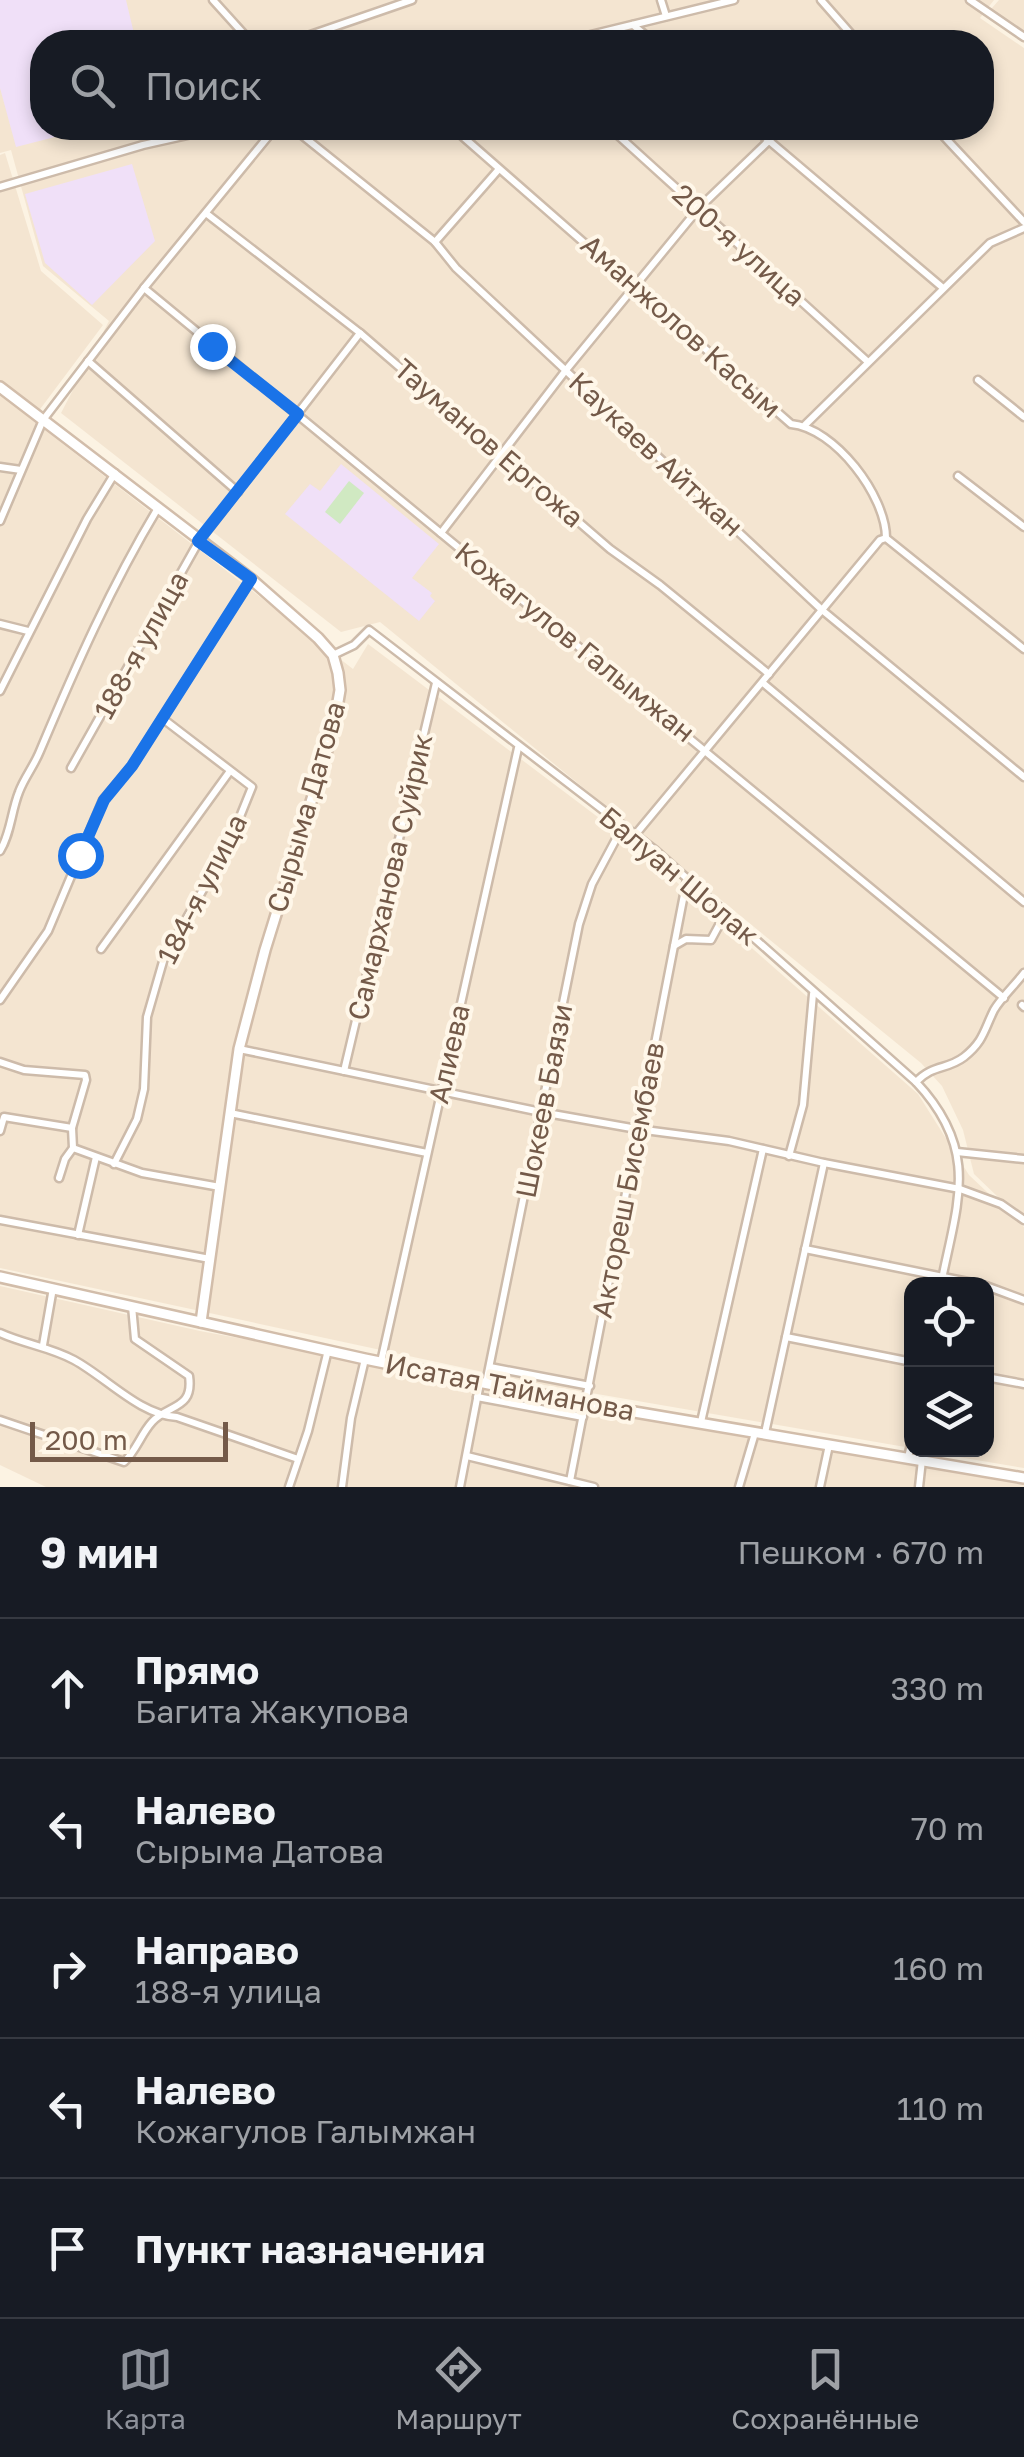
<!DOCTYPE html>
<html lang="ru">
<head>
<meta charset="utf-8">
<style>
	:root { --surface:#171b24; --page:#242831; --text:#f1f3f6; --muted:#9ea1a6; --line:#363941; --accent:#8c9099 }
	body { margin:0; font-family:"Golos Text",sans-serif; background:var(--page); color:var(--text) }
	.controls { position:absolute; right:30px; bottom:30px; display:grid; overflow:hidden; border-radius:20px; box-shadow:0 5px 15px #0003 }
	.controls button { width:90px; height:90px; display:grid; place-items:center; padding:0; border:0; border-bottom:2px solid var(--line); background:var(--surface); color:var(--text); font:50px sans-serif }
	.scale { position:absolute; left:30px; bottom:25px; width:198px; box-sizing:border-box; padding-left:10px; border:5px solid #745a49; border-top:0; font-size:28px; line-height:35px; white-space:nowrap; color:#745a49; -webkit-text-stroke:8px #fff7e9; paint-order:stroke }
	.stop { position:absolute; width:30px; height:30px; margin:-22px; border:8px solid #1a73e8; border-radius:50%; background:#fff }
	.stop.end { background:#1a73e8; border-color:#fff; box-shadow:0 2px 10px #0008 }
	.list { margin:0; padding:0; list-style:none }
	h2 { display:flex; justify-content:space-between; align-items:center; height:130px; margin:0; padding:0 40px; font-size:42px }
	h2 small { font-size:32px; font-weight:400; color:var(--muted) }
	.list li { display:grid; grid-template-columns:65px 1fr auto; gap:30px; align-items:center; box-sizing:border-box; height:140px; padding:0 40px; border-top:2px solid var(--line) }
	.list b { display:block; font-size:38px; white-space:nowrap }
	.list p { margin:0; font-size:32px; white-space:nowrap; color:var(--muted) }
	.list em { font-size:32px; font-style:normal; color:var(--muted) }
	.icon { flex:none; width:55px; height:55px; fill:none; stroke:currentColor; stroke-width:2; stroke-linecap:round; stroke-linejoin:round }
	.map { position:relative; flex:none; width:1024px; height:1487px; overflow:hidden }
	.search { position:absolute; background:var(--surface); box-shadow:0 5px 15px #0003; left:30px; right:30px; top:30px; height:110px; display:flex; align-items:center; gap:25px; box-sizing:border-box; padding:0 35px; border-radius:40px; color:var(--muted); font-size:38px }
	.sheet { height:830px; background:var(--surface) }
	nav { display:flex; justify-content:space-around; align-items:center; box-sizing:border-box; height:140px; border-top:2px solid var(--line); background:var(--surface); font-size:28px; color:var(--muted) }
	nav a { display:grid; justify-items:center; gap:5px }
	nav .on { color:var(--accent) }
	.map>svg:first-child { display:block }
</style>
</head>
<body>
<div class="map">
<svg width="1024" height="1487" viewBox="0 0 1024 1487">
	<rect width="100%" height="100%" fill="#fcf3e3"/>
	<g fill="#f4e5d1" fill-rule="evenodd">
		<path d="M0,0H994L980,18L1024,48V1222L974,1174L963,1130L942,1086L921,1063L380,622L341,632L61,413L109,321L43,266L11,150L0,153ZM42,42H982V128H42Z"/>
		<path d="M999,0H1024V43L985,16Z"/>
		<path d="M5,153L41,271L103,325L32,420L353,669L368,644L631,842L918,1094L969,1175L1024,1227V1468L917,1450H986V1284H912L911,1448L539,1384L0,1268V155Z"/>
		<path d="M0,1286L200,1331L1024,1481V1487H46L0,1465Z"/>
	</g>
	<g fill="#f0e0f8">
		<path d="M0,0H126L136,42H42V128H90L16,147L0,88Z"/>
		<path d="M132,164L155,241L92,305L45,263L25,194Z"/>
		<path d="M341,464L439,544L412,578L432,593L430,596L435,601L419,621L285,514L310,484L320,491Z"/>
	</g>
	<path fill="#d0e9c2" d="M349,481L364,493L340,524L325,512Z"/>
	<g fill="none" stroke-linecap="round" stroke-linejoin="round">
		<defs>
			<g id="street">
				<path d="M213,0L251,42"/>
				<path d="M661,0L666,16"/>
				<path d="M821,0L858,42"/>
				<path d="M970,0L1024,37"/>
				<path d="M633,25L654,42"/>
				<path d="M290,42L412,0"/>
				<path d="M562,42L734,0"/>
				<path d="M293,128L435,242L456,268L822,610L1024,777"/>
				<path d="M453,128L791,424C835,428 886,496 886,538L1024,649"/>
				<path d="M610,128L868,362"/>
				<path d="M754,128L943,288"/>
				<path d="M936,128L1024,222"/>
				<path d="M0,187L143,145L219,128"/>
				<path d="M207,214L360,333L610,549L660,585L769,674"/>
				<path d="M435,242L499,169"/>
				<path d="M144,288L1004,998"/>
				<path d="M88,361L238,492"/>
				<path d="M978,380L1024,417"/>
				<path d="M805,425L990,243L1024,228"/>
				<path d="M0,467L21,470"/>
				<path d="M958,476L1024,527"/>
				<path d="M0,521L43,420L144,288L275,128"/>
				<path d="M441,533L566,370L699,208L782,128"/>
				<path d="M0,624L28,631"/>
				<path d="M333,655L354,645L369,630L655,850L916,1082C981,1151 957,1203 941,1284"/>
				<path d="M763,683L1024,902"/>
				<path d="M0,691L87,519L115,473"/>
				<path d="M71,768L199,541L360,333"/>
				<path d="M635,835L880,540L886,538"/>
				<path d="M0,851C11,833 11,812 19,792C24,778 34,766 40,751C75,668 111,586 158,508"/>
				<path d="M674,946L686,939L711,940L725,914"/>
				<path d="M101,949L230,771"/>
				<path d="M0,1000L48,931L103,800L132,766L251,579"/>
				<path d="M1022,1005L1024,1007"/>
				<path d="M239,1049L541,1112L637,1129L729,1141L824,1163L960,1189L1001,1204L1024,1220"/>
				<path d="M0,1062L24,1070L85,1075L86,1080L72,1128L73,1148L65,1159L59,1178"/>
				<path d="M344,1071L436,683"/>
				<path d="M916,1082C933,1064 947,1070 964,1057C984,1041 984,1030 994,1010C1001,998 1015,985 1024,973"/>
				<path d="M230,1113L427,1153"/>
				<path d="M0,1131L4,1117L72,1128"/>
				<path d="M73,1148L142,1173L220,1187"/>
				<path d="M957,1152L1024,1159"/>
				<path d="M789,1156L803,1105L813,994"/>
				<path d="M114,1164L137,1119L144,1089L147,1017L164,958L229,844L252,787L162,718"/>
				<path d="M0,1220L210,1259"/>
				<path d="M78,1235L96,1157"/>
				<path d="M805,1249L978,1284"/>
				<path d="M986,1286L1024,1300"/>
				<path d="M0,1333C24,1344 50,1347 74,1360C107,1378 140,1415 177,1417L298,1459"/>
				<path d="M786,1337L912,1362"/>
				<path d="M43,1345L53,1288"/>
				<path d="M381,1362L518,748"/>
				<path d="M490,1367L590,1386"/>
				<path d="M986,1377L1024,1384"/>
				<path d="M486,1383L579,924L592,884L623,826"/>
				<path d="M477,1397L583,1417"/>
				<path d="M0,1420L124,1462C136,1451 141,1434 152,1422C168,1404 194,1410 189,1376L135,1339L132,1306"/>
				<path d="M701,1422L763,1149"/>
				<path d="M765,1433L824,1163"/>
				<path d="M467,1456L594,1487"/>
				<path d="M908,1458L912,1439"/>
				<path d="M570,1481L687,879"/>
				<path d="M289,1487L308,1431L328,1350"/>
				<path d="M342,1487L351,1418L365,1359"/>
				<path d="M460,1487L480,1383"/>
				<path d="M739,1487L755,1433"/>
				<path d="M820,1487L829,1445"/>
				<path d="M919,1487L922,1460"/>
			</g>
			<g id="secondary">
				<path d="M0,387L251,579L318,638L333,655L338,673L340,690L333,731L265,950L239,1049L201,1322"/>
				<path d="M0,1277L365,1359L587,1404L1024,1478"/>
			</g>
		</defs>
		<use href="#street" stroke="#cdbbaa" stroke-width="11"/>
		<use href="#secondary" stroke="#d2bdaa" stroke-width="14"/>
		<use href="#street" stroke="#fff" stroke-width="6"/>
		<use href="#secondary" stroke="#fff" stroke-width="9"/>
	</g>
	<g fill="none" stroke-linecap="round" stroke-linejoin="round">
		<path stroke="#1a73e8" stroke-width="12" d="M80,855L104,800L132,766L251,579L198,541L298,414L212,346"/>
	</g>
	<g text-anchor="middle" stroke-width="8" stroke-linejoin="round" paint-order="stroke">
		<g font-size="28" fill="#745a49" stroke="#fff7e9">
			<text transform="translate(739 245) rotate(42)" y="10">200-я улица</text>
			<text transform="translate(681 326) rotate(42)" y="10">Аманжолов Касым</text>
			<text transform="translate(489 443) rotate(41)" y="10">Тауманов Ергожа</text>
			<text transform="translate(656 454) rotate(43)" y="10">Каукаев Айтжан</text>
			<text transform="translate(575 642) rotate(39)" y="10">Кожагулов Галымжан</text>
			<text transform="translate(141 645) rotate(-61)" y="10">188-я улица</text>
			<text transform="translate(306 807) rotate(-74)" y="10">Сырыма Датова</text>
			<text transform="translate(679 876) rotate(40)" y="10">Балуан Шолак</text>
			<text transform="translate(390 877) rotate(-77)" y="10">Самарханова Суйрик</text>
			<text transform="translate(202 889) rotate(-63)" y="10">184-я улица</text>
			<text transform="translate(449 1054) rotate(-77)" y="10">Алиева</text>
			<text transform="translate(544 1101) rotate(-79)" y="10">Шокеев Баязи</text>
			<text transform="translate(628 1180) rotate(-79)" y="10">Актореш Бисембаев</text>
			<text transform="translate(510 1387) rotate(11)" y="10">Исатая Тайманова</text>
		</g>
	</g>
</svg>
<div class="controls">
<button><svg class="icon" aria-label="locate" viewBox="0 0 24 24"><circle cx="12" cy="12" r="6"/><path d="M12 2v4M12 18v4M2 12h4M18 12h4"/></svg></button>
<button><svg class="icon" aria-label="layers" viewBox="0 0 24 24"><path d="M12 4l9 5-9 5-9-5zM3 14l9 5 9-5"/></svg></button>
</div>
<div class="scale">200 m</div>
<div class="stop" style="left:80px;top:855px"></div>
<div class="stop end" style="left:212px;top:346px"></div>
<div class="search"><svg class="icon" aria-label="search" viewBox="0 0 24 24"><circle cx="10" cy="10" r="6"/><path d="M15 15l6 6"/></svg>Поиск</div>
</div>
<section class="sheet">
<h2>9 мин<small>Пешком · 670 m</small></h2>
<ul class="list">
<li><svg class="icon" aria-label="ahead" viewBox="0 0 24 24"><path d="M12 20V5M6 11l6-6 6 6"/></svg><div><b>Прямо</b><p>Багита Жакупова</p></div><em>330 m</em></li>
<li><svg class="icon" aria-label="left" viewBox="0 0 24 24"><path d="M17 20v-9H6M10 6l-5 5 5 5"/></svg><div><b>Налево</b><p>Сырыма Датова</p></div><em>70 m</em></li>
<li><svg class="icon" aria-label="right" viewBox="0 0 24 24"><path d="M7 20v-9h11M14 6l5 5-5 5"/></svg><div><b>Направо</b><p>188-я улица</p></div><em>160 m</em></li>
<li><svg class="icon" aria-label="left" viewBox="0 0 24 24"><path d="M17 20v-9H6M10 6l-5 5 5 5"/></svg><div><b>Налево</b><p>Кожагулов Галымжан</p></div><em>110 m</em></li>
<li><svg class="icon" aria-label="arrive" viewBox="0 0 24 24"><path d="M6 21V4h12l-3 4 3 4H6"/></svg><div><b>Пункт назначения</b></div></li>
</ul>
</section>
<nav>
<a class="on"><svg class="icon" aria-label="map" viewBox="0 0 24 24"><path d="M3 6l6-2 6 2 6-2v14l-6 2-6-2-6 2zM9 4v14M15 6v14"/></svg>Карта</a>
<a><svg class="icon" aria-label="directions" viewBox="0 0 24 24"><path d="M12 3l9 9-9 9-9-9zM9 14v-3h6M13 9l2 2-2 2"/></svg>Маршрут</a>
<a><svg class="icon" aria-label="saved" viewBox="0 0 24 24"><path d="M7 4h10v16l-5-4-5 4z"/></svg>Сохранённые</a>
</nav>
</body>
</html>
